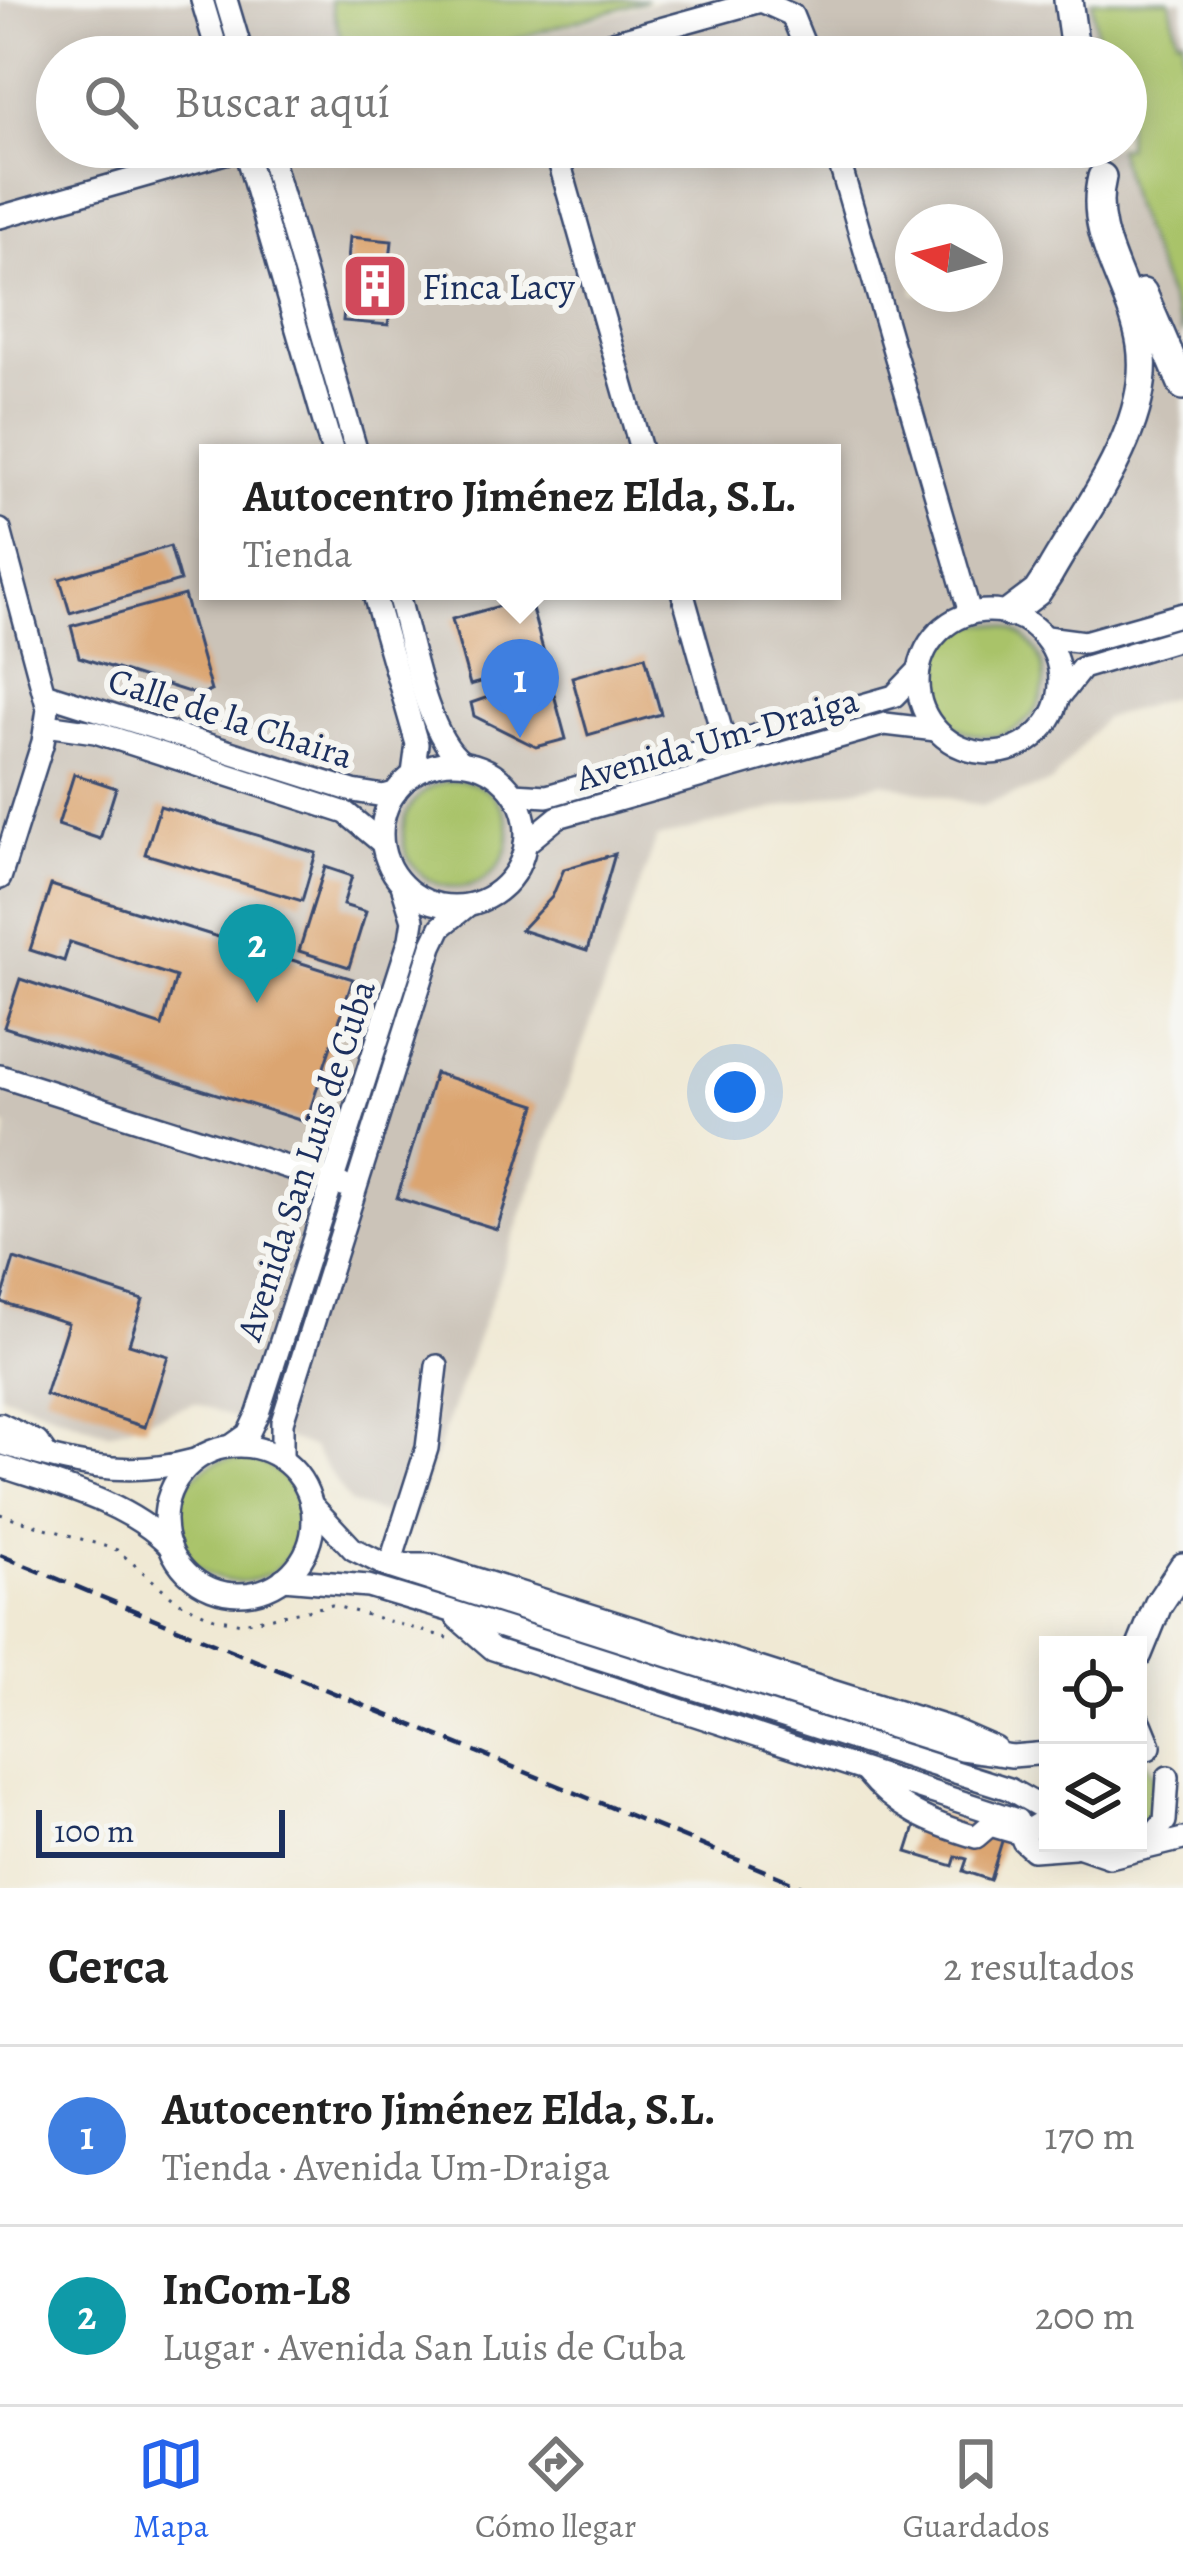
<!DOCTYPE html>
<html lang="es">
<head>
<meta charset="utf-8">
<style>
	:root { --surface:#fff; --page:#f2f2f2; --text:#222; --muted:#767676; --line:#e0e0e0; --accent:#2563eb }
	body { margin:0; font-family:Alegreya,serif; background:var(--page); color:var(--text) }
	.controls { position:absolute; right:36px; bottom:36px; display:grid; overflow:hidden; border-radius:0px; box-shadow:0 6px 30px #0003 }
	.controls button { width:108px; height:108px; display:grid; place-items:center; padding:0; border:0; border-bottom:3px solid var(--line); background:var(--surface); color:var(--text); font:60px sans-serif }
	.compass { position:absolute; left:895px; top:204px; width:108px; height:108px; border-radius:50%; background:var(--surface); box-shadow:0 6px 30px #0003; rotate:277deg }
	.scale { position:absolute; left:36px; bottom:30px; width:249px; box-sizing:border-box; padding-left:12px; border:6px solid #1b2f5e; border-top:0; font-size:33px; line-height:42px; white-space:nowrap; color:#1b2f5e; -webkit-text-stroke:9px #f6f6f2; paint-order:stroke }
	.you { position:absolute; left:735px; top:1092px; width:42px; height:42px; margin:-30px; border:9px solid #fff; border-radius:50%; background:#1a73e8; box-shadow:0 0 0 18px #1a73e833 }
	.badge { display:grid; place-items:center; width:78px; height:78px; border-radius:50%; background:var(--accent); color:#fff; font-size:39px; font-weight:700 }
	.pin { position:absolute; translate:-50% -99px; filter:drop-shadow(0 3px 6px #0008) }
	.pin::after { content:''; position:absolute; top:63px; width:42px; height:36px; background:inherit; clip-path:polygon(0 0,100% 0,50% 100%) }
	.popup { position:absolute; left:199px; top:444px; width:642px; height:156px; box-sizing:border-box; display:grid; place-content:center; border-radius:0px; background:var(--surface); filter:drop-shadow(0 3px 9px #0005); font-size:39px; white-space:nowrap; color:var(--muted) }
	.popup b { font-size:45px; color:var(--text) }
	.popup::after { content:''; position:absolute; left:50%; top:100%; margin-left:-24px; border:24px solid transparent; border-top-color:var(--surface) }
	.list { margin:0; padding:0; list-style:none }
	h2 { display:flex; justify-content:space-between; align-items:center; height:156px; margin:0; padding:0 48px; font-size:51px }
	h2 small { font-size:39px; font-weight:400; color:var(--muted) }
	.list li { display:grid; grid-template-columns:78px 1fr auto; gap:36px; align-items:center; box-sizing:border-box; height:180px; padding:0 48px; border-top:3px solid var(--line) }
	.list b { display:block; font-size:45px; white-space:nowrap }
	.list p { margin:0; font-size:39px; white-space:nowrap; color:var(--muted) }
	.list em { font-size:39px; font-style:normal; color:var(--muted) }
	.icon { flex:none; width:66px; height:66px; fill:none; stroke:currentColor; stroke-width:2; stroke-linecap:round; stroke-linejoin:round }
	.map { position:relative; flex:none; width:1183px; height:1888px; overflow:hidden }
	.search { position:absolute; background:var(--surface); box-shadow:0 6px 30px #0003; left:36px; right:36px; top:36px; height:132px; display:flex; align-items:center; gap:30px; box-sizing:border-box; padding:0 42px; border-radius:66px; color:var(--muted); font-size:45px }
	.sheet { height:516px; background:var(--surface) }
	nav { display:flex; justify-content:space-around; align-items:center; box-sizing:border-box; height:168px; border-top:3px solid var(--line); background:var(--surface); font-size:33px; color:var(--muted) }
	nav a { display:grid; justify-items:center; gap:6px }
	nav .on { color:var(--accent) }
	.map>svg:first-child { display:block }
</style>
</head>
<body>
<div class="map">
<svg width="1183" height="1888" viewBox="0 0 1183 1888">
	<rect width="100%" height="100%" fill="#f6f6f2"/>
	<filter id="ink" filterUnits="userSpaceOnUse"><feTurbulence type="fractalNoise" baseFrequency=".00833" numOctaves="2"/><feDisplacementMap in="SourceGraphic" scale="24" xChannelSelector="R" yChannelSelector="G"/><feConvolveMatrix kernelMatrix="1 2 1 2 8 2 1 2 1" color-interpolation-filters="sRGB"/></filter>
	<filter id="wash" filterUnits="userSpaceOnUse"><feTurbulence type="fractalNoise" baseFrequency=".004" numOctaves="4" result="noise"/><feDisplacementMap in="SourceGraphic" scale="48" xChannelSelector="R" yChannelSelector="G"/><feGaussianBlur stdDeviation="2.7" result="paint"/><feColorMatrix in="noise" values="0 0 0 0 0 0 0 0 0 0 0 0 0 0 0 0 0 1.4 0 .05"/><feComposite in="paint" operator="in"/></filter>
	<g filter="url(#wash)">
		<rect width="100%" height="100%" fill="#f0e9d4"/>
		<path fill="#cbc3b8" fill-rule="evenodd" d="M0,0H333L349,57H57V147H1126V57H467L661,0H1183V694L1103,719L1052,782L981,806L882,782L657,838L411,1523L350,1503L313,1448L195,1403L108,1433L0,1394V1164L8,1128L0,1124ZM913,222H985V294H913ZM208,453H832V591H208Z"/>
		<g fill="#a9c369" stroke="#627964" stroke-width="3">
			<path d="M330,0H648L455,57H346Z"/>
			<path d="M1092,0H1170L1177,37H1183V334L1131,201L1117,147H1126V57H1100Z"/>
			<circle cx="988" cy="680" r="56"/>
			<circle cx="456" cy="834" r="53"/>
			<circle cx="238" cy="1520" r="62"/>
			<path d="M1138,1754C1164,1778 1164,1813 1138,1837Z"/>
		</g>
		<g id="blocks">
			<g fill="#dba571">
				<path d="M350,237L392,241L390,261L406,263L402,311L390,310L388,325L343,321Z"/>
				<path d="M170,546L180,581L70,613L60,579Z"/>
				<path d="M184,595L211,691L198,695L79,657L71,626Z"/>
				<path d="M529,598L547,664L470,685L452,619Z"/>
				<path d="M645,656L661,714L588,735L572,677Z"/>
				<path d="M549,676L566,739L536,747L474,716L471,703Z"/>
				<path d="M74,774L116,788L100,839L58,825Z"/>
				<path d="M160,806L316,853L302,901L145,854Z"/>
				<path d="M615,854L587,951L521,930L552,897L564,869Z"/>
				<path d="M325,867L352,876L343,905L366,912L349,967L299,951Z"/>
				<path d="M51,885L353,979L306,1122L4,1027L20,979L162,1026L176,977L70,942L64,961L30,950Z"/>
				<path d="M435,1073L536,1105L497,1229L397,1198Z"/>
				<path d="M14,1259L143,1300L129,1344L168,1356L145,1427L45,1395L68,1323L1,1302Z"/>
				<path d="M921,1808L1003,1838L990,1880L963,1871L967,1859L956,1856L953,1866L907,1852Z"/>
			</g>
		</g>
	</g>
	<g filter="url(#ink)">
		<use href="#blocks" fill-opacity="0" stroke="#3b4b70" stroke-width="3"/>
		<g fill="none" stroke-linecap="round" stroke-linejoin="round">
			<defs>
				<g id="minor">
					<path d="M202,0L219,57"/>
					<path d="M226,0L243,57"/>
					<path d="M559,57L761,1L792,15L809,57"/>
					<path d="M244,147L333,453"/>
					<path d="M268,147L357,453"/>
					<path d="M555,147L642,453"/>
					<path d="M835,147L970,613"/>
					<path d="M0,217L246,147"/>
					<path d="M0,530L48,709L43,742L0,878"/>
					<path d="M373,591L417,744L413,774"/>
					<path d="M397,591C410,635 425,735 462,762"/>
					<path d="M682,591L726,747"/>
					<circle cx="989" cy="682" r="71"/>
					<path d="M1046,637L1084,642L1183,614"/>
					<path d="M47,694L353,791L384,796L395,793"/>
					<path d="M1060,696L1082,668L1183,638"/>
					<path d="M46,725L95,732L346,813L382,843"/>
					<circle cx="454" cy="834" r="72"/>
					<path d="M514,794L547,796L880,700L894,696L919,670"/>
					<path d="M525,844L558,817L885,724L936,730"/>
					<path d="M0,1076L343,1185"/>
					<path d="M0,1424L37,1442L45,1453"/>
					<path d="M0,1443C67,1464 125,1479 194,1460"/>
					<path d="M231,1446L248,1434L258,1413L410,939L413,920L402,885"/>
					<circle cx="239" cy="1520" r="74"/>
					<path d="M282,1459V1422L432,946L441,927L468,905"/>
					<path d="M0,1466C57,1485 128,1502 170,1546"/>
					<path d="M311,1504L353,1549L389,1567L961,1749L1012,1756L1048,1753"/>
					<path d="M402,1565H432L949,1728L995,1748"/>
					<path d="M389,1567L427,1448L437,1366"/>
					<path d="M283,1579L368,1586L448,1610L1009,1789L1048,1811"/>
					<path d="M457,1618L493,1649L1017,1820L1023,1841L1033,1850L1074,1847"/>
					<path d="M865,1771C896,1809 930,1823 976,1837L990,1825L1021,1834L1048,1818"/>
					<path d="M1069,1843L1110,1857L1183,1839"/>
					<path d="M1146,1844L1165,1821L1168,1777"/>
				</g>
				<g id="major">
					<path d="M1068,0L1076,57"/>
					<path d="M1143,293L1183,386"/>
					<path d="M1009,613L1037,592L1049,574C1086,508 1153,425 1141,345C1132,286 1087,237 1102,177"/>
					<path d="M1138,1654L1158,1605L1183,1567"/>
					<path d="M1138,1724L1147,1746"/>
				</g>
			</defs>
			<use href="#minor" stroke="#3b4b70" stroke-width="26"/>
			<use href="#major" stroke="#3b4b70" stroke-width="32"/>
			<path stroke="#3b4b70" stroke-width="3" stroke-dasharray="3 9" stroke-linecap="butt" d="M0,1514L117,1550L177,1601L214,1618L242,1623L332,1605L448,1638"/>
			<use href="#minor" stroke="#fff" stroke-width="21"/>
			<use href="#major" stroke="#fff" stroke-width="27"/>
			<path stroke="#1b2f5e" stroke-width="4.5" stroke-dasharray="18 9" stroke-linecap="butt" d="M0,1555L806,1888"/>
		</g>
	</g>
	<defs>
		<symbol id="building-square" viewBox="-11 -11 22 22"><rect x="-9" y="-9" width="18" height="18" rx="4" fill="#d1495b" stroke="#f6f6f2"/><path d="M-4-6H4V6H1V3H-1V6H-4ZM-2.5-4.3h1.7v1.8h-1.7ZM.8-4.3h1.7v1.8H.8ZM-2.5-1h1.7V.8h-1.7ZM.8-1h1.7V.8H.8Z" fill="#fff"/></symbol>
	</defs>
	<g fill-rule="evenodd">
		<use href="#building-square" x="337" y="248" width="76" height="76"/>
	</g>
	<g text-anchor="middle" stroke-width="12" stroke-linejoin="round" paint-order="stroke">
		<g font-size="36" fill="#1b2f5e" stroke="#f6f6f2" text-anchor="start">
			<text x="422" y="299">Finca Lacy</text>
		</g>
		<g font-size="36" fill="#1b2f5e" stroke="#f6f6f2">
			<text transform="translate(231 717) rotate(18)" y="13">Calle de la Chaira</text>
			<text transform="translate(717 738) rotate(-16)" y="13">Avenida Um-Draiga</text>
			<text transform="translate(305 1160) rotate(-72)" y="13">Avenida San Luis de Cuba</text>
		</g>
	</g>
</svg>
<div class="controls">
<button><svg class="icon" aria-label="locate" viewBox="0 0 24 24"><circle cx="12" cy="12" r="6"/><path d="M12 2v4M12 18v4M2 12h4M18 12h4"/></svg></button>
<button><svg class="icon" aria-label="layers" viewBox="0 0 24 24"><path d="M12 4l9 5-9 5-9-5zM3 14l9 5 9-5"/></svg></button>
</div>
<svg class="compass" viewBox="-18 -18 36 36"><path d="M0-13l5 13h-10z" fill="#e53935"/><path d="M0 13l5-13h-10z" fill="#767676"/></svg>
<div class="scale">100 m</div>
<div class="you"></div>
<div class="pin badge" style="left:520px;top:738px;background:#3f7fe0">1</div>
<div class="popup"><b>Autocentro Jiménez Elda, S.L.</b>Tienda</div>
<div class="pin badge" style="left:257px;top:1003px;background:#0f9aa8">2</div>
<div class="search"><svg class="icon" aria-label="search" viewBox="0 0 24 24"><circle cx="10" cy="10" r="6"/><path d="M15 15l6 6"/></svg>Buscar aquí</div>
</div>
<section class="sheet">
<h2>Cerca<small>2 resultados</small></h2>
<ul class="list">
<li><span class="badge" style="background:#3f7fe0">1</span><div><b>Autocentro Jiménez Elda, S.L.</b><p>Tienda · Avenida Um-Draiga</p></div><em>170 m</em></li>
<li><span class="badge" style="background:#0f9aa8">2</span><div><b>InCom-L8</b><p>Lugar · Avenida San Luis de Cuba</p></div><em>200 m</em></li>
</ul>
</section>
<nav>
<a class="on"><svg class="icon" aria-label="map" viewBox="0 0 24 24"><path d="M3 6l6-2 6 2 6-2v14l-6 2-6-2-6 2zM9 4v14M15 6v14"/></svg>Mapa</a>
<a><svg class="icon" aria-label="directions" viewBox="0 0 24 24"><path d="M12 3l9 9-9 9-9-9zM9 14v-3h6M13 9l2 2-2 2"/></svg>Cómo llegar</a>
<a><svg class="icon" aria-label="saved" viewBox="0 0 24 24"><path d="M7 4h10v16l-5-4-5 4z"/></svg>Guardados</a>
</nav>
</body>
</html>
